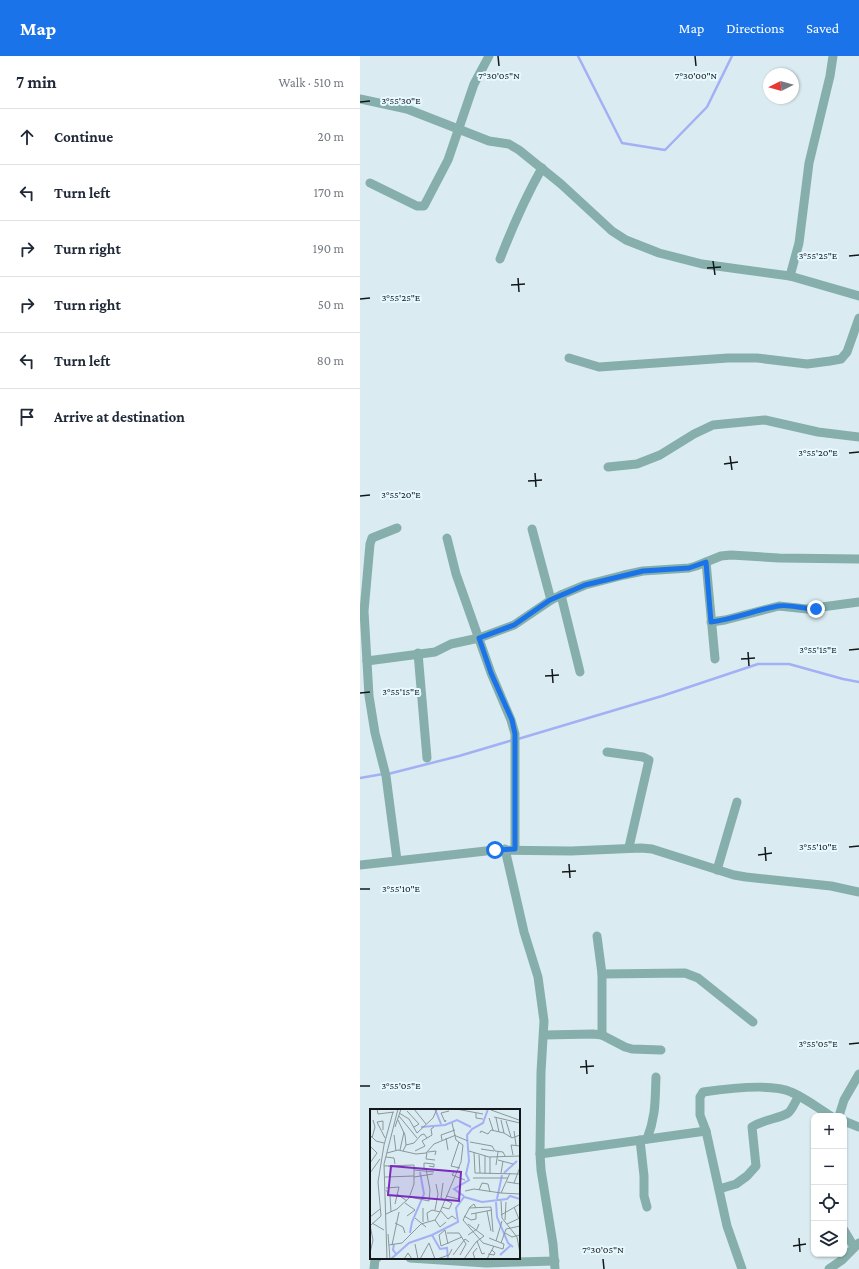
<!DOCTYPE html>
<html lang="en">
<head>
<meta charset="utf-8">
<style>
	:root { --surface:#fff; --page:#f2f2f3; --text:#1f2937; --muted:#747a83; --line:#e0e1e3; --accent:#1a73e8 }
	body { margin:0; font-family:"Crimson Pro",serif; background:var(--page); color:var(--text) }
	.controls { position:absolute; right:12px; bottom:12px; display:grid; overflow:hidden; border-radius:8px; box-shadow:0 1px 3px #0004 }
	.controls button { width:36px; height:36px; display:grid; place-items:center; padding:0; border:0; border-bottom:1px solid var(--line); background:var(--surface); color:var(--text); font:20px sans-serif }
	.compass { position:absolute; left:403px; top:12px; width:36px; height:36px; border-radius:50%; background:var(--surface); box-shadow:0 1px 3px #0004; rotate:265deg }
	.stop { position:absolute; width:12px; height:12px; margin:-9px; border:3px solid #1a73e8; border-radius:50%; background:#fff }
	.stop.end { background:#1a73e8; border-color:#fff; box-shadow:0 1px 4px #0008 }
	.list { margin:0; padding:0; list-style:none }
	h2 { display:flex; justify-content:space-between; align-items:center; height:52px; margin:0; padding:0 16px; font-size:17px }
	h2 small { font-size:13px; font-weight:400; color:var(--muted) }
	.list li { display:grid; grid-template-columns:26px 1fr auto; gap:12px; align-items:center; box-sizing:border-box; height:56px; padding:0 16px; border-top:1px solid var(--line) }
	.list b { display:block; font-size:15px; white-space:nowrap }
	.list em { font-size:13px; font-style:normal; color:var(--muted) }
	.icon { flex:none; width:22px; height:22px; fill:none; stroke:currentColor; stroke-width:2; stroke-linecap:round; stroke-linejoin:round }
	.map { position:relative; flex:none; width:499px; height:1213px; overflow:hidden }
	header { display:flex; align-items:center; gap:24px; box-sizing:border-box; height:56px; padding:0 20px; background:var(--accent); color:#fff }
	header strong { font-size:19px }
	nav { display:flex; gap:22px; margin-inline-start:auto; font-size:14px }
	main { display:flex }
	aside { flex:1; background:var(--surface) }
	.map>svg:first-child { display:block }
</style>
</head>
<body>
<header>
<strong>Map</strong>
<nav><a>Map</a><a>Directions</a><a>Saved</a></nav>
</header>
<main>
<aside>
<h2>7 min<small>Walk · 510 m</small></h2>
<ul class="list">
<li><svg class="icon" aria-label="ahead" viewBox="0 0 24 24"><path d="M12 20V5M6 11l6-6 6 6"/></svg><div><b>Continue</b></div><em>20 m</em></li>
<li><svg class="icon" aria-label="left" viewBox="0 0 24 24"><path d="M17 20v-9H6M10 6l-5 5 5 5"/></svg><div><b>Turn left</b></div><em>170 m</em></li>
<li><svg class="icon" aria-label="right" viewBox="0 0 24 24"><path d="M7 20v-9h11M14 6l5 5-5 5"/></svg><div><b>Turn right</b></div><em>190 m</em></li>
<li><svg class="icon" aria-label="right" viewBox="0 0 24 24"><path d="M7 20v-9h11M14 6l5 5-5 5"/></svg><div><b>Turn right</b></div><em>50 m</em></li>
<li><svg class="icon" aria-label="left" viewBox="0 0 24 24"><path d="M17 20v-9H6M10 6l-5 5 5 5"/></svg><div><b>Turn left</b></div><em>80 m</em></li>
<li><svg class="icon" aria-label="arrive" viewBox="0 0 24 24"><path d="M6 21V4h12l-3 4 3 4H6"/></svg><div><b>Arrive at destination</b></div></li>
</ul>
</aside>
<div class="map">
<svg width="499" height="1213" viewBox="0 0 499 1213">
	<rect width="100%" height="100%" fill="#daecf1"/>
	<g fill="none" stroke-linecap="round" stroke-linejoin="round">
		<g stroke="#a3b0f4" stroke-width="2.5">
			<path d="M218,0L262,87L305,94L347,51L372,0"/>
			<path d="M158,683L302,640L398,608H429L483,623L499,626"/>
			<path d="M28,718L99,700L153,684"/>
			<path d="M0,722L23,718"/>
		</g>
		<g stroke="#86afab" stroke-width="9">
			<path d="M0,43L47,53L129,85L149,88L159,94L201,128L252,175L266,184L299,197L342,208L430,220L499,240"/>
			<path d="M10,127L57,150H64L88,104L114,28L129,0"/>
			<path d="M140,203C152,172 165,142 182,112"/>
			<path d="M430,220L439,187L449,107L470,20L473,0"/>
			<path d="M209,302L239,311L368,302H397L447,308L470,305L481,303L487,296L499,262"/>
			<path d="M248,411L277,408L300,399L334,378L353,369L405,364L458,376L499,381"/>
			<path d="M37,472L12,482L10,488L4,555L9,640L15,677L26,720L37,804"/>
			<path d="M172,473L191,544"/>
			<path d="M87,482L96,518L131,617L151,664L155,678V793"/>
			<path d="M346,506L355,603"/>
			<path d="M201,539L220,616"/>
			<path d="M351,566L365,564L419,550L447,553L499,546"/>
			<path d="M58,597L67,702"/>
			<path d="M7,605L75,596L91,588L119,582L154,569L191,544L201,539L225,529L264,519L283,515L329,512L336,510L361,500L371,499L419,502L499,503"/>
			<path d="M247,696L283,701L289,704L269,791"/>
			<path d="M145,793L164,876L178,921L184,965L181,1016L180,1098L181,1114L193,1188L195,1213"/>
			<path d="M0,809L135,794L211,795L281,792L292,793L374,819L386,821L471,830L499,836"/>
			<path d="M357,814L377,746"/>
			<path d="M237,880L242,918V979"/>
			<path d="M242,918L325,917L338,922L393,966"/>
			<path d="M184,979L233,978L242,979L265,991L272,993L301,994"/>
			<path d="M479,1060L484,1044L499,1018"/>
			<path d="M484,1065L499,1071"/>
			<path d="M287,1083C296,1060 295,1045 296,1021"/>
			<path d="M280,1084L284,1120V1140L287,1151"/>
			<path d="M180,1098L346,1075"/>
			<path d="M359,1133L376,1128L387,1120L396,1110L392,1071C402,1064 421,1062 428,1057C433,1053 435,1045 439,1040"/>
			<path d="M484,1174L494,1191"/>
			<path d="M50,1202L126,1207L195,1205"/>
			<path d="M14,1213L15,1203L17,1202"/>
			<path d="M382,1213L367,1170L346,1075L340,1059V1041L343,1036C364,1033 412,1027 431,1036C445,1042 458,1052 471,1060"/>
			<path d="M469,1213L482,1204L499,1187"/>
		</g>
	</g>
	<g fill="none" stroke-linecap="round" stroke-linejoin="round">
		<path stroke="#1a73e8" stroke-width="5" d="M135,794L155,793V678L152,664L131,617L119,582L154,569L190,544L225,529L283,515L329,512L346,506L351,566C374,563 396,554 418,550C430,548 443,553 456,553"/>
	</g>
	<path fill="none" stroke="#12181a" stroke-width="1.5" d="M138,0L139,10M335,0L336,10M0,46L10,45M489,200L499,199M353,205L355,219M347,212L361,211M158,222L159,236M151,229L165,228M0,243L10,242M489,397L499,396M370,400L372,414M364,408L378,406M175,417L176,431M168,425L182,424M0,440L10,439M489,594L499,593M388,596L389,610M381,603L395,602M192,613L193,627M185,620L199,619M0,637L10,636M405,791L406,805M489,791L499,790M398,799L412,797M209,808L210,822M202,816L216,815M0,833H10M489,988L499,987M226,1004L227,1018M220,1011L234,1010M0,1030H10M439,1182L440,1196M433,1190L446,1188M243,1203L244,1213"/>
	<g transform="translate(10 1053)">
		<rect width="150" height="150" fill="#daecf1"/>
		<path fill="none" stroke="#a3b0f4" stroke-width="2" d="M65,0L71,15M51,18L75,16L87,11L101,18M134,64L147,52M94,87L84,80L99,71L96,65L99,52L97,26L102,20L113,14L118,0M127,90L132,66M126,93L127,108L138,134L143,138M40,124L42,113L54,85L50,63M62,126L70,140L77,139L78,150M24,135L23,141L27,146M130,146L140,137M21,150L39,134L62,126L88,113L86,99L94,88L112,93L137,90L140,87L150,90"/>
		<path fill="none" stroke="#8a979b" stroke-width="1" d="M7,0L8,5L24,3M44,0L56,15M86,0L113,5M121,1L149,11M37,2L49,15L44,18M29,4L39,10L47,24L63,9L67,0M106,4V9L113,10M29,7L47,29M150,7V22M124,8L150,14M119,9L123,21M126,9L129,23M28,11L35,26L36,36M76,11L75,13L71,4L79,2M136,12L141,28M25,18L31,0M13,21V12L7,13L15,29M144,22L146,36M110,24L111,22L118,25L121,21L134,24L131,11M134,24L142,29L150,26M0,26L6,32L14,34M24,26L26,42M86,27L98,32M2,29L5,18L3,11M76,29L78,41M72,31L71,26L85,21M89,33L81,57L90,59M100,33L122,37L125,42L133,43L135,47M0,37L7,44L0,54M111,40L124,42M30,41L34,23M33,42L36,36L44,34L51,26L54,25L57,29M45,42L55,37L52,32L62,26L61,20L64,18M99,42L119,48L150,47M57,43L56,50L65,51M58,43L66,42L65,46M104,43L105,64L150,65M17,44L28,41L46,45L56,44L64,35L86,26M109,46L110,64M143,46L141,36L150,37M115,47V65M16,48L24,49L25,55M120,48V65M128,51L143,55M126,56L128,43M14,57L44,56V75L39,89L27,100L16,105M18,57L21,58L20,68M54,60V54L64,55V58L59,57M44,61L64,63M84,63L82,66L95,71M0,64L10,50M131,64L133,52M15,68L44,67M44,68L63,65M103,69H138M137,73L150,75M73,74L71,89L75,91M144,74L150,58M16,79L29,78L25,95M16,81L20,87L21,103M109,81L112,74L118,75L120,83M95,82L104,80L131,84L140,64M131,84L150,85M27,85L37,92M76,87L89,90M40,88L59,92L60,81L56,60M131,92L132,109L147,128L150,144M35,94L45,101L37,107M72,98L79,100L82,94L75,91M144,98L149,110M53,99V113M99,99L121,98L123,123M106,99L104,95L100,98L93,111L113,134L133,140M65,101L68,85L66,75M71,102L78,110L82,107L86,110M117,102L121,122M101,105L122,101M131,106L150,95M94,107L101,111L106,110V104M0,108L10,100M45,109L56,118M65,111L70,118L76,113M135,111L136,93M58,112L57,104L62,101L70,103M2,114L14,121M25,114L33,118L35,124M137,115L150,109M0,116L3,131L0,144M1,116L11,107L8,73L14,36L23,3M75,121L69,126L71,137L92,128M75,121L78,135M77,124H89L96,135L90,146M135,124L142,128L150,126M18,125L20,150M98,126L107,120L109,115M119,129L134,135L133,140M107,132L112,145L115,144M126,132L132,112M131,134L136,120L150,117M45,135L48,150M19,136L32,134L51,115L65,111L70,103L91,53L93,36L86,31L82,14M22,136L29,103M118,145L124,146L125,144L122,141M83,146L95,130L99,133M17,150L14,55L28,0M34,150L38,144L42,150M50,150L59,134L65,150M67,150L79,146L82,140M94,150L106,133L114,127L98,115M105,150L103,144L107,139M117,150L124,137"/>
		<path fill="#7b2cbf" fill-opacity="0.15" stroke="#7b2cbf" stroke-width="2" d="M21,57L91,63L89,92L18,86Z"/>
		<rect width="150" height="150" fill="none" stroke="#12181a" stroke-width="2"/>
	</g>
	<g font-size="10" text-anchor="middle" fill="#12181a" stroke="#e7f9ff" stroke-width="4" stroke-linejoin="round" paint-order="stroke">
		<text x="139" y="23">7°30'05"N</text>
		<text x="336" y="23">7°30'00"N</text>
		<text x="41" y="48">3°55'30"E</text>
		<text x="458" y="203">3°55'25"E</text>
		<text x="41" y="245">3°55'25"E</text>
		<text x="458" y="400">3°55'20"E</text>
		<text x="41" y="442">3°55'20"E</text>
		<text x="458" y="597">3°55'15"E</text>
		<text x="41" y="639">3°55'15"E</text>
		<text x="458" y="794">3°55'10"E</text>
		<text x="41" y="836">3°55'10"E</text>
		<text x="458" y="991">3°55'05"E</text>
		<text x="41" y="1033">3°55'05"E</text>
		<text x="243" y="1197">7°30'05"N</text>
	</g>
</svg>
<div class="controls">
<button>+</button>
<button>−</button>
<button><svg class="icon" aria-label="locate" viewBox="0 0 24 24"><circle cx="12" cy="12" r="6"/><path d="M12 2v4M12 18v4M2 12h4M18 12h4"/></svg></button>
<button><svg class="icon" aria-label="layers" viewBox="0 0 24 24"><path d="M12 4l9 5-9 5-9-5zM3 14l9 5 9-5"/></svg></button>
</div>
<svg class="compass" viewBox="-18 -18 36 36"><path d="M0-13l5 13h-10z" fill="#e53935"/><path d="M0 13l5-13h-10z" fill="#747a83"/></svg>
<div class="stop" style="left:135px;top:794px"></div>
<div class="stop end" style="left:456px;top:553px"></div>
</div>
</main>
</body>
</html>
